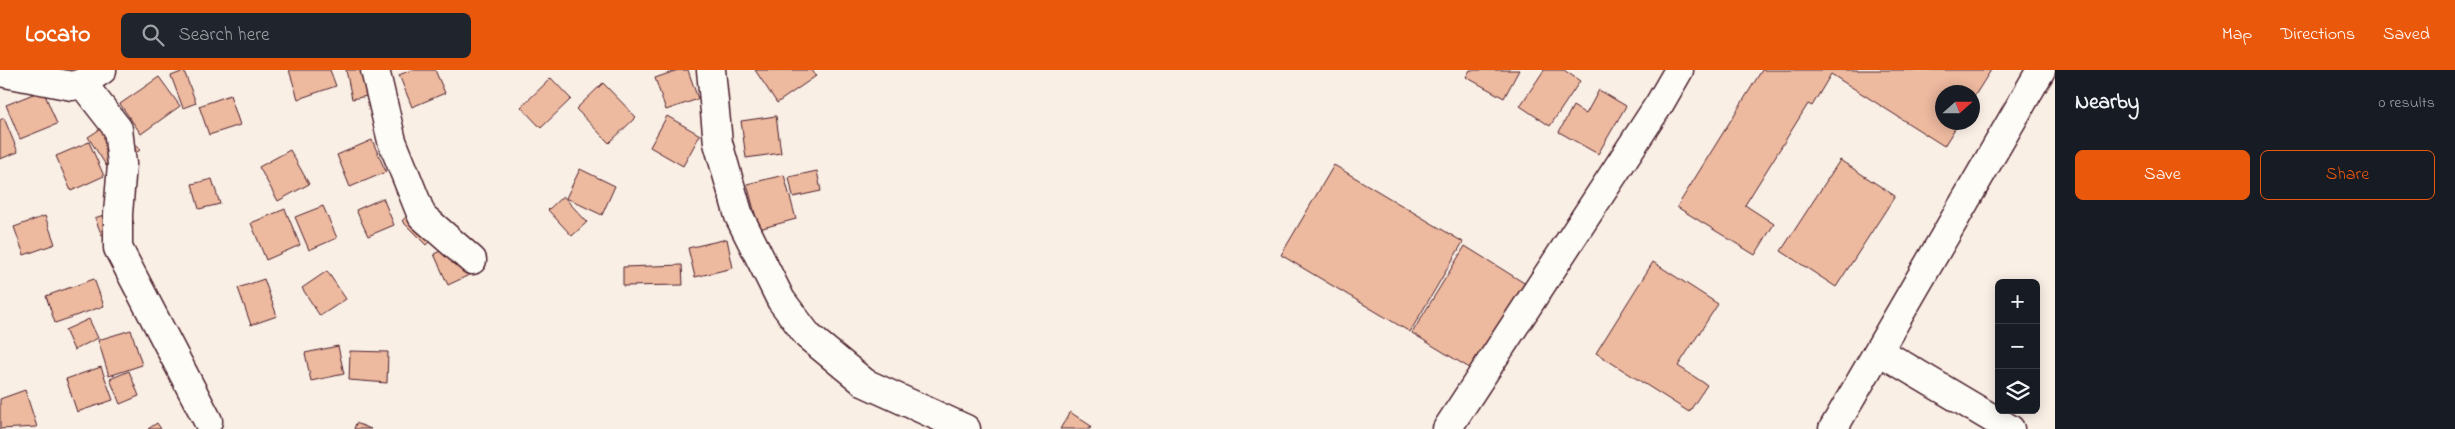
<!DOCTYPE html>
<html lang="en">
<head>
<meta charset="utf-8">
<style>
	:root { --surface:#171b24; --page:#20242c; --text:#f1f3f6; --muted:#9ea1a6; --line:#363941; --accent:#ea580c }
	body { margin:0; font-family:"Indie Flower",sans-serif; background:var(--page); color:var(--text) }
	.controls { position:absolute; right:15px; bottom:15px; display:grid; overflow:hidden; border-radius:8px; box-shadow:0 2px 12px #0003 }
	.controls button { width:45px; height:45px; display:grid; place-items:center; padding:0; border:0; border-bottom:1px solid var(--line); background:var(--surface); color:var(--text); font:25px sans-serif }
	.compass { position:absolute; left:1935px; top:15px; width:45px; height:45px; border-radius:50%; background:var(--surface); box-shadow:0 2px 12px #0003; rotate:69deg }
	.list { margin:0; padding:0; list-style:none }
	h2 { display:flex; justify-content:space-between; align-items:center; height:65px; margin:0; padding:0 20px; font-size:21px }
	h2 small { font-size:16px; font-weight:400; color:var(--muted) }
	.actions { display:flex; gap:10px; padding:15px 20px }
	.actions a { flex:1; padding:11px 0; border:1px solid var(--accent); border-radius:8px; text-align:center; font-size:18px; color:var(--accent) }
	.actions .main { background:var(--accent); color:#fff }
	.icon { flex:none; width:28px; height:28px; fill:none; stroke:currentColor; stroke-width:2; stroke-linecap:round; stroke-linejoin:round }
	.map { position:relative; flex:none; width:2055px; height:359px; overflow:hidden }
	header { display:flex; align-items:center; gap:30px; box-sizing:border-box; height:70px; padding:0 25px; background:var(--accent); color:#fff }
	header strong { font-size:24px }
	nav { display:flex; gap:28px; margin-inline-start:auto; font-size:18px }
	.search { width:350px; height:45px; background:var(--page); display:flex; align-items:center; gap:12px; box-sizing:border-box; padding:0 18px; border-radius:8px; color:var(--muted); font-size:19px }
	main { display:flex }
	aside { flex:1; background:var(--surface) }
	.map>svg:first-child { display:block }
</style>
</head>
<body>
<header>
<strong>Locato</strong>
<div class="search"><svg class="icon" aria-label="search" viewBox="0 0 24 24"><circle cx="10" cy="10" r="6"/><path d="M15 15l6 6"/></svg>Search here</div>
<nav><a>Map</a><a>Directions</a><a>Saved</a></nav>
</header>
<main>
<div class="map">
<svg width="2055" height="359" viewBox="0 0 2055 359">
	<rect width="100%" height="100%" fill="#faefe5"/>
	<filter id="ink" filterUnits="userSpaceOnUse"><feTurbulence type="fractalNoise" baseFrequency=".02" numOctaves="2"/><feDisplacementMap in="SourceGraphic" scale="10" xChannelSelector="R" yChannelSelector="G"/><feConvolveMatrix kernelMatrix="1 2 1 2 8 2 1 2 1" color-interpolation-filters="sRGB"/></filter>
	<g filter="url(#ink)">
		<g fill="#edb99f" stroke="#4a1f2b">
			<path d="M289,0H330L336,16L298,29Z"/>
			<path d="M346,0H388L392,21L352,29Z"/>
			<path d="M411,0H435L445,23L412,37L399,5Z"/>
			<path d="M678,0H688L698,29L666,40L655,8Z"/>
			<path d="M755,0H812L816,6L777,33Z"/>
			<path d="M1470,0H1519L1504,28L1466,7Z"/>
			<path d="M1544,0H1564L1580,11L1550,56L1520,36Z"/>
			<path d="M1762,0H1991L1972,30V22H1942V52H1959L1944,76L1831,4L1812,36L1808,34L1745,135L1774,154L1755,185L1677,137Z"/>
			<path d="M184,1L196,33L183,38L171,6Z"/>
			<path d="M159,7L180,36L141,64L120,34Z"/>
			<path d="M551,8L571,29L541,58L521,37Z"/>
			<path d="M603,13L636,47L609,73L576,39Z"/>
			<path d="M43,20L57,54L20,69L6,35Z"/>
			<path d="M1599,20L1626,36L1598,84L1559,62L1573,36L1586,44Z"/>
			<path d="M230,25L240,55L209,65L199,36Z"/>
			<path d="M667,46L700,65L683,96L650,77Z"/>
			<path d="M776,46L781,83L746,88L741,51Z"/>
			<path d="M119,47L140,80L109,100L88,67Z"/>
			<path d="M4,48L18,82L0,89V50Z"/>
			<path d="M372,70L386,102L350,117L337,85Z"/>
			<path d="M89,72L104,106L71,121L56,86Z"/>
			<path d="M290,80L309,114L278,131L259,97Z"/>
			<path d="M1840,90L1895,126L1836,217L1781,181Z"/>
			<path d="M1334,95L1463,172L1410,262L1281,185Z"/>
			<path d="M580,99L615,116L602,145L566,128Z"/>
			<path d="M817,101L821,121L793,127L789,107Z"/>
			<path d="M784,105L796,149L759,159L747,114Z"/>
			<path d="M212,109L220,134L199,139L192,114Z"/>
			<path d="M563,126L587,152L572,166L548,140Z"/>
			<path d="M383,128L394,155L368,166L356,140Z"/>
			<path d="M417,135L442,159L426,175L402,151Z"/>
			<path d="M128,136L134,154L102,166L95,148Z"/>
			<path d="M323,136L337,168L309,180L295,147Z"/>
			<path d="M285,139L300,175L266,190L251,153Z"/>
			<path d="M45,146L55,174L24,185L14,157Z"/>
			<path d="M466,169L480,200L448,215L434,184Z"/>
			<path d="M727,169L733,198L695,207L688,178Z"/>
			<path d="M1465,176L1529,216L1476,302L1412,263Z"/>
			<path d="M1653,192L1718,234L1678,296L1707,315L1689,342L1596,283Z"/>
			<path d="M682,195L683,215L623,216V197Z"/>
			<path d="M327,201L346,229L320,246L302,218Z"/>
			<path d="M94,209L104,236L55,253L46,226Z"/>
			<path d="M264,209L277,246L251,255L238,218Z"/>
			<path d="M89,249L98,268L74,280L65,260Z"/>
			<path d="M131,260L142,295L109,306L98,270Z"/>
			<path d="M338,276L344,304L311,311L305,283Z"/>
			<path d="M350,281L388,282L387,313L349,310Z"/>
			<path d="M101,297L113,330L77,342L66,309Z"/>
			<path d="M129,301L139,326L120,334L110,309Z"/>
			<path d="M25,320L37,357L0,359V329Z"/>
			<path d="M1070,342L1091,356L1090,359H1060Z"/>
			<path d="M157,353L161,359H148Z"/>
			<path d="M356,353L371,359H354Z"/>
		</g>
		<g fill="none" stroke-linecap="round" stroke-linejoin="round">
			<defs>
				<g id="minor">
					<path d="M375,0L392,71L422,146L472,190"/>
					<path d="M711,0L718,73L739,146L781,230L808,266L865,313L966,359"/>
					<path d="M0,2L72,16L82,13L102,0"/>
					<path d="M82,13L118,59L122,94L118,144V178L208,351"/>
					<path d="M1879,281L2010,359"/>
					<path d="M1447,359L1660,33L1679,0"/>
					<path d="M1833,359L2041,0"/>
				</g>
			</defs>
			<use href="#minor" stroke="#4a1f2b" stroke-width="31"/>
			<use href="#minor" stroke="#fdfcf7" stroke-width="28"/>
		</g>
	</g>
</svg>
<div class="controls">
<button>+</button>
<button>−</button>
<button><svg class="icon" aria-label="layers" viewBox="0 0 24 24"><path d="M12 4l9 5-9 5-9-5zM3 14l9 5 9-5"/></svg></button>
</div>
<svg class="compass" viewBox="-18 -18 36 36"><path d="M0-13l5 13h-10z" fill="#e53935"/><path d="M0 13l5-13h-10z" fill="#9ea1a6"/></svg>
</div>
<aside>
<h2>Nearby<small>0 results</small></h2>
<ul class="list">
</ul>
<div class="actions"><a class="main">Save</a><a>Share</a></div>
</aside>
</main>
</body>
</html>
